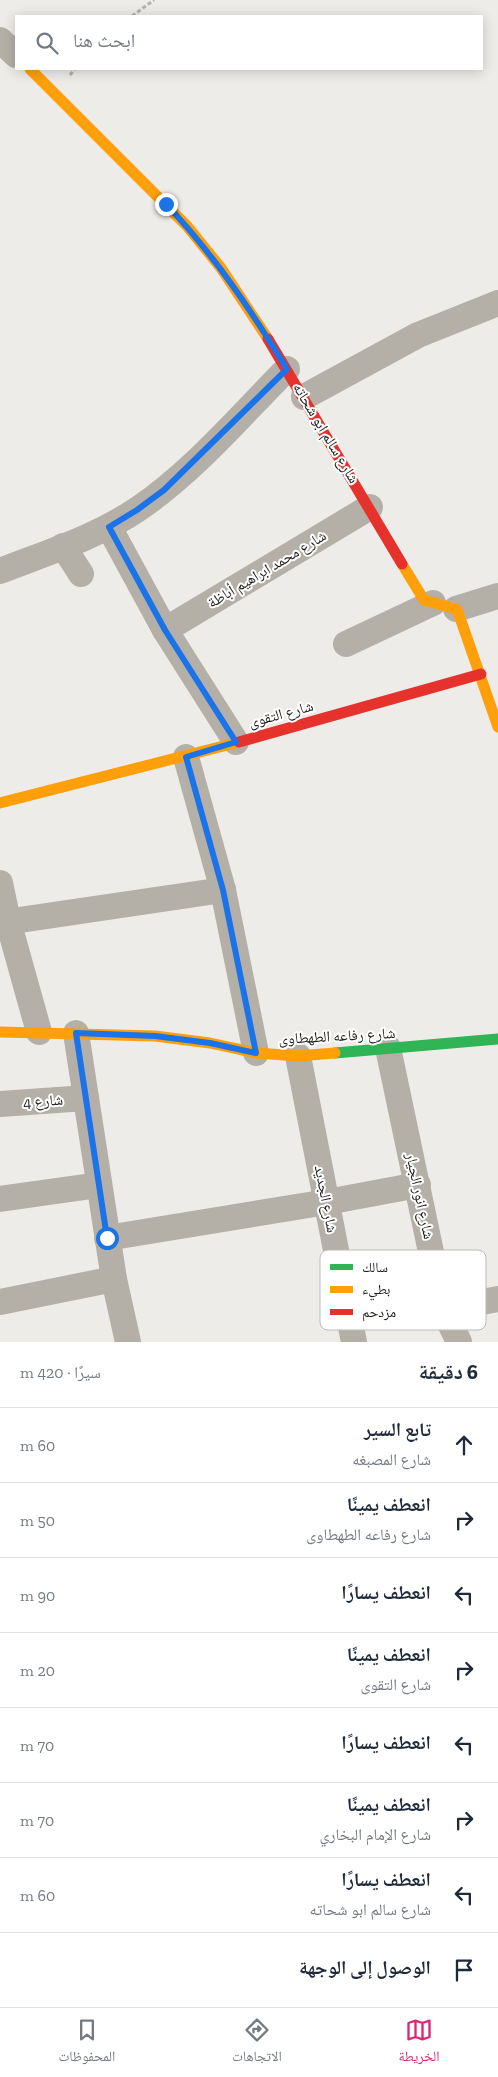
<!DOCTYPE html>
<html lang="ar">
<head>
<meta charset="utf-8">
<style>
	:root { --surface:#fff; --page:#f2f2f3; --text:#1f2937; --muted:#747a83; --line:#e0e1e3; --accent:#db2777 }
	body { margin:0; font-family:"Zilla Slab","Noto Naskh Arabic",serif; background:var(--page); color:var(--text); direction:rtl }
	.stop { position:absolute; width:15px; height:15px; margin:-11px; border:4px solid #1a73e8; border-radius:50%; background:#fff }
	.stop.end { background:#1a73e8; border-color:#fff; box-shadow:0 1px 5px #0008 }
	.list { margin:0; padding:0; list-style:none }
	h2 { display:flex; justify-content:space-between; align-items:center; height:65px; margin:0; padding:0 20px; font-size:21px }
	h2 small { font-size:16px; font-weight:400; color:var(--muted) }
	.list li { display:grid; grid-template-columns:32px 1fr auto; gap:15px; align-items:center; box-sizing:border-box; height:75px; padding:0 20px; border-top:1px solid var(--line) }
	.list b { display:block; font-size:19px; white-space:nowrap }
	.list p { margin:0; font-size:16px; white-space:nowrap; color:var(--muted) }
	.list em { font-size:16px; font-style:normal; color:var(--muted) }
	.icon { flex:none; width:28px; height:28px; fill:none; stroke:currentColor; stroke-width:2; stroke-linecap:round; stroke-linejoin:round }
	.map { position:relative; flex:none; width:498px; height:1342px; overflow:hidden; direction:ltr }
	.search { position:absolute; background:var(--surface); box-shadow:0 2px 12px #0003; left:15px; right:15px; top:15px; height:55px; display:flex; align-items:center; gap:12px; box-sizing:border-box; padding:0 18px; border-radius:0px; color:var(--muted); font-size:19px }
	.sheet { height:665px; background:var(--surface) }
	nav { display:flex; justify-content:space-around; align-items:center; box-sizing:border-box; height:70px; border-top:1px solid var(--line); background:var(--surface); font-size:14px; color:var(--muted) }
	nav a { display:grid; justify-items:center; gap:2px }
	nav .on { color:var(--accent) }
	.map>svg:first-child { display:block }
</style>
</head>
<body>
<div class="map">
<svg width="498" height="1342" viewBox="0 0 498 1342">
	<rect width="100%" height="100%" fill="#eeece9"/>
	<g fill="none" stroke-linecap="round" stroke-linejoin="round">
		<g stroke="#b4b0ab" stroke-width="3" stroke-dasharray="4 2.5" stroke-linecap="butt">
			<path d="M132,16L154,0"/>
			<path d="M70,75L75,69"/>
		</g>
		<g stroke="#b4b0a8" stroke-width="26">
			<path d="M0,40L16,55"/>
			<path d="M304,397L418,335L498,303"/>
			<path d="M109,527L165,630L236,742"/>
			<path d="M63,546L81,574"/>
			<path d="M0,571C46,553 97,537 138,509C193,472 240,416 287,369"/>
			<path d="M456,609L498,596"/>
			<path d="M165,630L370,507"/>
			<path d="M346,644L433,603"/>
			<path d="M186,757L223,890L256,1053"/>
			<path d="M0,883L8,921L39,1032"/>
			<path d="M0,923L223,890"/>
			<path d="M76,1033L114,1279L128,1342"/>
			<path d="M388,1048L443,1309L459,1342"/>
			<path d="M298,1056L354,1342"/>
			<path d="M0,1104L86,1098"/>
			<path d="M0,1199L99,1185"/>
			<path d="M107,1238L327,1202L418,1185"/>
			<path d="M0,1302L114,1279"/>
			<path d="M443,1309L498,1299"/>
		</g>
		<path stroke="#30b455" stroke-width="11" d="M335,1053L498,1039"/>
		<g stroke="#ff9f0a" stroke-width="11">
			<path d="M30,69L187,226L221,268L268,339"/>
			<path d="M402,564L424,600L456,609L458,612L498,727"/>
			<path d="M0,803L239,742"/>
			<path d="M0,1032L155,1036L210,1043L256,1053L298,1056L335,1053"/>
		</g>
		<g stroke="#e5322d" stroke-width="11">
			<path d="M268,339L402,564"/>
			<path d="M239,742L481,674"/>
		</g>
	</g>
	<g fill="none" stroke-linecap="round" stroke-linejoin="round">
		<path stroke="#1a73e8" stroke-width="6" d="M107,1238L76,1033L155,1036L210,1043L256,1053L223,890L186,757L236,742L165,630L109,527L137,510L164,490L287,369C250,309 215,256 166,204"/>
	</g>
	<g text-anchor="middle" stroke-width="4" stroke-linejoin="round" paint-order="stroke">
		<g font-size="15" fill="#1d1d1a" stroke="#fff">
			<text transform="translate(326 433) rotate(59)" y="5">شارع سالم ابو شحاته</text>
			<text transform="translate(267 569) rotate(-31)" y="5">شارع محمد ابراهيم أباظة</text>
			<text transform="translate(281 714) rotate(-15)" y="5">شارع التقوى</text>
			<text transform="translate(337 1036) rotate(-3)" y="5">شارع رفاعه الطهطاوى</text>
			<text transform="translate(43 1101) rotate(-4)" y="5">شارع 4</text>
			<text transform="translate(420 1196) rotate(78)" y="5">شارع انور الجيار</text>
			<text transform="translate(326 1199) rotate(79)" y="5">شارع الجديد</text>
		</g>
	</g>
	<rect x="320" y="1250" width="166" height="80" rx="8" fill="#fff" stroke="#bbbbba" stroke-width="1"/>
	<rect x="330" y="1264" width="23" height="6" fill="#30b455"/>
	<rect x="330" y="1286" width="23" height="7" fill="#ff9f0a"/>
	<rect x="330" y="1309" width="23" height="6" fill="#e5322d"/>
	<g font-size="14" fill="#1d1d1a">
		<text x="362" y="1272">سالك</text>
		<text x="362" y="1294">بطيء</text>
		<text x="362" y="1317">مزدحم</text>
	</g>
</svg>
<div class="stop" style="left:107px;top:1238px"></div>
<div class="stop end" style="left:166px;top:204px"></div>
<div class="search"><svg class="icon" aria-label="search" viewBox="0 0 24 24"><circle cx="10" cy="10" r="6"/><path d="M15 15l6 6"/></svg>ابحث هنا</div>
</div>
<section class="sheet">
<h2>6 دقيقة<small>سيرًا · 420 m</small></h2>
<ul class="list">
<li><svg class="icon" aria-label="ahead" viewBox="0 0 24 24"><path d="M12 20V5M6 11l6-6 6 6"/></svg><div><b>تابع السير</b><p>شارع المصبغه</p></div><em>60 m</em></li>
<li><svg class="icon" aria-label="right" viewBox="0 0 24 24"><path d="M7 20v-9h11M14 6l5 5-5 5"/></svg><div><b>انعطف يمينًا</b><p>شارع رفاعه الطهطاوى</p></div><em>50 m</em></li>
<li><svg class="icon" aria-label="left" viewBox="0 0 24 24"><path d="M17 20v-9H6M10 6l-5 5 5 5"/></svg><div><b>انعطف يسارًا</b></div><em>90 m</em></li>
<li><svg class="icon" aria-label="right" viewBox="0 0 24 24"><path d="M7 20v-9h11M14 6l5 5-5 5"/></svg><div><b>انعطف يمينًا</b><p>شارع التقوى</p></div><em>20 m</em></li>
<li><svg class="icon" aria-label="left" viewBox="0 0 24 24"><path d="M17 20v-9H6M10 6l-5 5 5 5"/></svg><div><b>انعطف يسارًا</b></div><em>70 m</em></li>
<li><svg class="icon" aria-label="right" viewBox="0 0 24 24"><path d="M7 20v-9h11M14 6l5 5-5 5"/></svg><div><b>انعطف يمينًا</b><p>شارع الإمام البخاري</p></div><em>70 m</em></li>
<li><svg class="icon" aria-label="left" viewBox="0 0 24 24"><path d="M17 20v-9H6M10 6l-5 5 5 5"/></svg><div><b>انعطف يسارًا</b><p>شارع سالم ابو شحاته</p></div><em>60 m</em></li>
<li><svg class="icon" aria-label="arrive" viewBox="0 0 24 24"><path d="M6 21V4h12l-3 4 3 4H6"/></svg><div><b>الوصول إلى الوجهة</b></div></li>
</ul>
</section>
<nav>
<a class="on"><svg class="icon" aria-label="map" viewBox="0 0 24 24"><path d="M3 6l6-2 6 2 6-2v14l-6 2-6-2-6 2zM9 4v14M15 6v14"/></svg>الخريطة</a>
<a><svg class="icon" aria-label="directions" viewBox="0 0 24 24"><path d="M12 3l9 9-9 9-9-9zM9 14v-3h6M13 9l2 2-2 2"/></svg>الاتجاهات</a>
<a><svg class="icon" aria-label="saved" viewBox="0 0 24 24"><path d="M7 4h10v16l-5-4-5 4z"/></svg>المحفوظات</a>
</nav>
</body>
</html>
